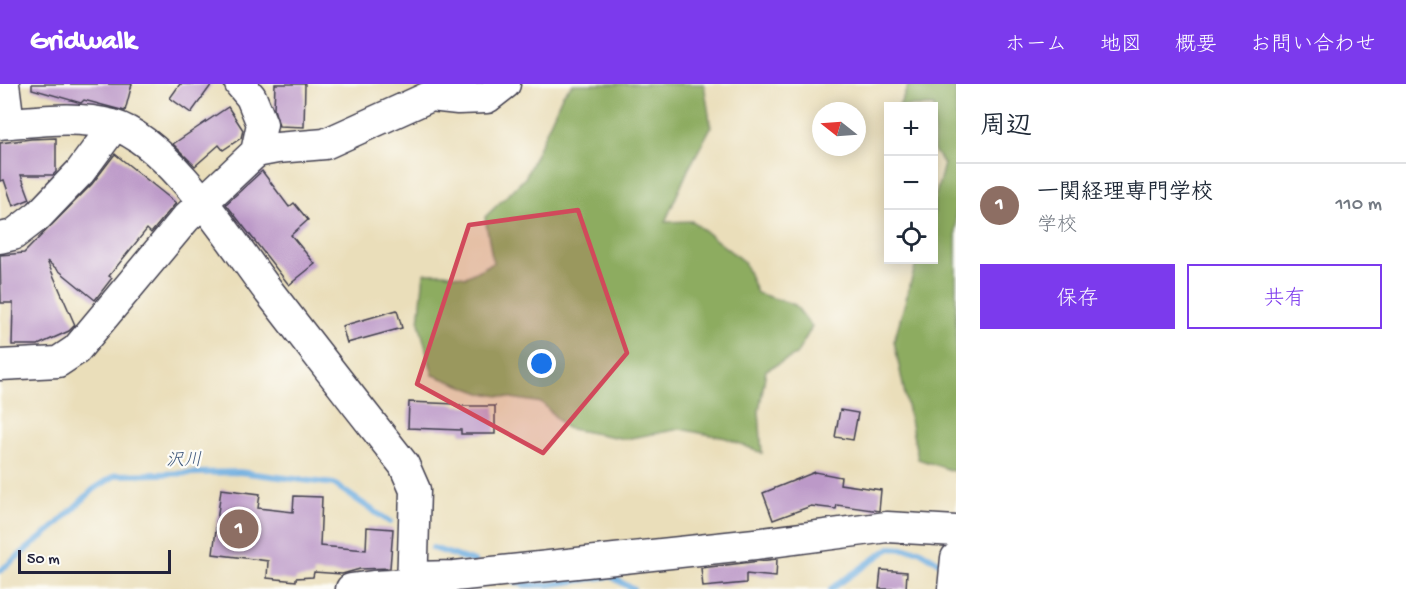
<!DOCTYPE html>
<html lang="ja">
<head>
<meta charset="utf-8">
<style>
	:root { --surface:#fff; --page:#f2f2f3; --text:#1f2937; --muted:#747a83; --line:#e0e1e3; --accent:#7c3aed }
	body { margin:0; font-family:"Gochi Hand","Klee One",sans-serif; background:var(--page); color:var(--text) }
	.controls { position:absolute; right:18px; top:18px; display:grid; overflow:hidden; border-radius:0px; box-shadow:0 3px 15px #0003 }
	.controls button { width:54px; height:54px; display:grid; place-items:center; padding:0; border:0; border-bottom:2px solid var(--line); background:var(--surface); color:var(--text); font:30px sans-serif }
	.compass { position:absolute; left:812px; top:18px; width:54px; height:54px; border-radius:50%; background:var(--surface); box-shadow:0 3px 15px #0003; rotate:287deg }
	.scale { position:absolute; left:18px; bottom:15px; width:153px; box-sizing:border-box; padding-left:6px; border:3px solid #22223b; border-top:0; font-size:16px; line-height:21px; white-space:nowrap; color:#22223b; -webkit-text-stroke:4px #fdfcf7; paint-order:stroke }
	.you { position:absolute; left:542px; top:280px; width:21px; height:21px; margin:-15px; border:4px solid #fff; border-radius:50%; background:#1a73e8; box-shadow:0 0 0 9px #1a73e833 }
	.badge { display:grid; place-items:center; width:39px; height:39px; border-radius:50%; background:var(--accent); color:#fff; font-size:20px; font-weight:700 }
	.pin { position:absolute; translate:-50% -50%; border:3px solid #fff; box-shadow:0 2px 6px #0006 }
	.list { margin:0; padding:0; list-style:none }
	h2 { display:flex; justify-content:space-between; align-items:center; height:78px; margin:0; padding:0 24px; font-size:26px }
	h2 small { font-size:20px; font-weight:400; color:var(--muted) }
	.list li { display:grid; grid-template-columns:39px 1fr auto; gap:18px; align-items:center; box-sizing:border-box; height:84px; padding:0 24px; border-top:2px solid var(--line) }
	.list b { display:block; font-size:22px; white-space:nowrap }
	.list p { margin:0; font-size:20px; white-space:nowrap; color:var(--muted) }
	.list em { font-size:20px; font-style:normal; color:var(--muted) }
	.actions { display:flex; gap:12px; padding:18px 24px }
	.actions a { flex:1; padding:14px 0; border:2px solid var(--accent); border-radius:0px; text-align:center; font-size:21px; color:var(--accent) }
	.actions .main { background:var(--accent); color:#fff }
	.icon { flex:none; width:33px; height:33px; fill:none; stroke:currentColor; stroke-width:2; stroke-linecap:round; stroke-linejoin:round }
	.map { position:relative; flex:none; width:956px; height:505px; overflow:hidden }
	header { display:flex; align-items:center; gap:36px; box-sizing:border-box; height:84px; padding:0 30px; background:var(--accent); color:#fff }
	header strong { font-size:28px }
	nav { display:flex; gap:33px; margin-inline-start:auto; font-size:21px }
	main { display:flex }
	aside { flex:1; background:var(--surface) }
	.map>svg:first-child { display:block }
</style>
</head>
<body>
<header>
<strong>Gridwalk</strong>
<nav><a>ホーム</a><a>地図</a><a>概要</a><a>お問い合わせ</a></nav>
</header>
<main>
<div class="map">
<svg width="956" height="505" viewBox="0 0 956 505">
	<rect width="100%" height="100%" fill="#fdfcf7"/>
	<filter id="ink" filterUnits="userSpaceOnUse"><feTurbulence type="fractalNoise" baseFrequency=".0167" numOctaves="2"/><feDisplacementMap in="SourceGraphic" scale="12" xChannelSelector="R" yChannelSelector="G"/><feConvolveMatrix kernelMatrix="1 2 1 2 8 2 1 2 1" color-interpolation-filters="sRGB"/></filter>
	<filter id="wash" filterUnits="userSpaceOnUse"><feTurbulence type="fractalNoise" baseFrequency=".008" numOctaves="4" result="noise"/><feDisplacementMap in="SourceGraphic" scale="24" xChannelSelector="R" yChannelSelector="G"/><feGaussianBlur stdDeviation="1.35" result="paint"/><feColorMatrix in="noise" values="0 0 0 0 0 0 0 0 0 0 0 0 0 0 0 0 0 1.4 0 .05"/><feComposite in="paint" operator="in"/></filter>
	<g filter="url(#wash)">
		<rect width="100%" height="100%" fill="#eadeba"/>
		<g fill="#8dac60" stroke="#58674e" stroke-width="1.5">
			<path d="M573,0H704L711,43L688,86L665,138L692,137L744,178L757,209L795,221L812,243L796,271L766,286L759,327L762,369L726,354L680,345L625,355L566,344L542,319L481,309L433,291L419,239L424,189H444L466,193L493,179L485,133L525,94L563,10Z"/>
			<path d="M909,0H956V388L918,375L894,257L917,176H934V118L944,80L934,67V22H899Z"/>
		</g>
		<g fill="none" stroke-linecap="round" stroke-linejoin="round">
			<g stroke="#6cacdf" stroke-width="6">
				<path d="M433,464L475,478"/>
				<path d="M0,487L54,443L94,405L116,391L239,388L334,400L390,438"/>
				<path d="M515,498L526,501H547L610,492L633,505"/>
				<path d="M831,505L890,464L919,466L945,482"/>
			</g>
		</g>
		<g id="blocks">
			<g fill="#bc99c8">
				<path d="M32,0H132L125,27L84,16L81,19L32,5Z"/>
				<path d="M180,0H212L191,29L170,14Z"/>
				<path d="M275,0H305L304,43L279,42L274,25Z"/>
				<path d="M228,23L243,46L241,54L223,66L219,61L195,82L173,60Z"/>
				<path d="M56,54V88L53,91H21L30,115L13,122L4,96L0,97V59L31,55Z"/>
				<path d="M115,70L176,119L151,149L147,145L109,192L112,194L95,216L47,177L75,241L69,247L38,261H12L13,219H1L0,171L24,169L92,100Z"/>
				<path d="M262,87L289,123L294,119L308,136L291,151L315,180L289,201L226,120Z"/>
				<path d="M397,226L402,244L347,259L342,242Z"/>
				<path d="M409,318L456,320V322H495V350H461V346L408,344Z"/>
				<path d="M840,326L858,329L853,356L835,353Z"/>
				<path d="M815,388L841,393L840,400L881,406L879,427L837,421L836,425L811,422L773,436L763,409Z"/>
				<path d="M221,405L260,410L258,424L293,428L294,412L322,413L320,462L366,466L367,443L393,445L390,484L360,485L342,490L314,488L313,493L296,494V497L267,494L268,477L213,470Z"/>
				<path d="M777,475L776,493L746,490V499L703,503L701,484Z"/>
				<path d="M881,486L907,488L906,505H879Z"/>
			</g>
		</g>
	</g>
	<g filter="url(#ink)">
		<use href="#blocks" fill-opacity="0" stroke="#403e4e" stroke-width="1.5"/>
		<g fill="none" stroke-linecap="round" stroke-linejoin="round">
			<defs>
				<g id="minor">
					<path d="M4,0L9,39"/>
					<path d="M0,40C38,37 76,31 113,41C170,58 234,162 270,209C314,266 359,324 404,381L415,406L412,505"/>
					<path d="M256,68L277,64L325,60L431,12L458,15L487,14L505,0"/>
					<path d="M0,154L13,151L39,131L80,88L114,42"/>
					<path d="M0,281L58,278L76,266L186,134L256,68L262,40L251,13L240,0"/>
					<path d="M413,493L455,492L755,460L887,443L956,447"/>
					<path d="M351,505L373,502L413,500"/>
					<path d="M953,505L956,474"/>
				</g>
			</defs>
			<use href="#minor" stroke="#403e4e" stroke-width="33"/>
			<use href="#minor" stroke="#fff" stroke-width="30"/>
		</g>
	</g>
	<path fill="#d1495b" fill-opacity="0.2" stroke="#d1495b" stroke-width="4.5" stroke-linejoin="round" d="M578,126L627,269L543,369L417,300L469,141Z"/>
	<g text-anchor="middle" stroke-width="4.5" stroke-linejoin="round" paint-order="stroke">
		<g font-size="18" font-style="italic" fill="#40597d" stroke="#fdfcf7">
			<text transform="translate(184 375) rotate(-1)" y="6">沢川</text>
		</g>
	</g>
</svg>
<div class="controls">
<button>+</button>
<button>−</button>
<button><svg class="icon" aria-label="locate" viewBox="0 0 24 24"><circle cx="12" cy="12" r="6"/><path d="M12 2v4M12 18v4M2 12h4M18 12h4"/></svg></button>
</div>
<svg class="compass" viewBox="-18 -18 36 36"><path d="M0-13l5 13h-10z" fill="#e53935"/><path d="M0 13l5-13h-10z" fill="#747a83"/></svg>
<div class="scale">50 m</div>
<div class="you"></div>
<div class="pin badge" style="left:239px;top:445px;background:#8d6e63">1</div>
</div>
<aside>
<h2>周辺<small></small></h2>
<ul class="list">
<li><span class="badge" style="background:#8d6e63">1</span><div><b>一関経理専門学校</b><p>学校</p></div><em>110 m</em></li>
</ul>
<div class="actions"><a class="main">保存</a><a>共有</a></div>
</aside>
</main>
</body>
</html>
